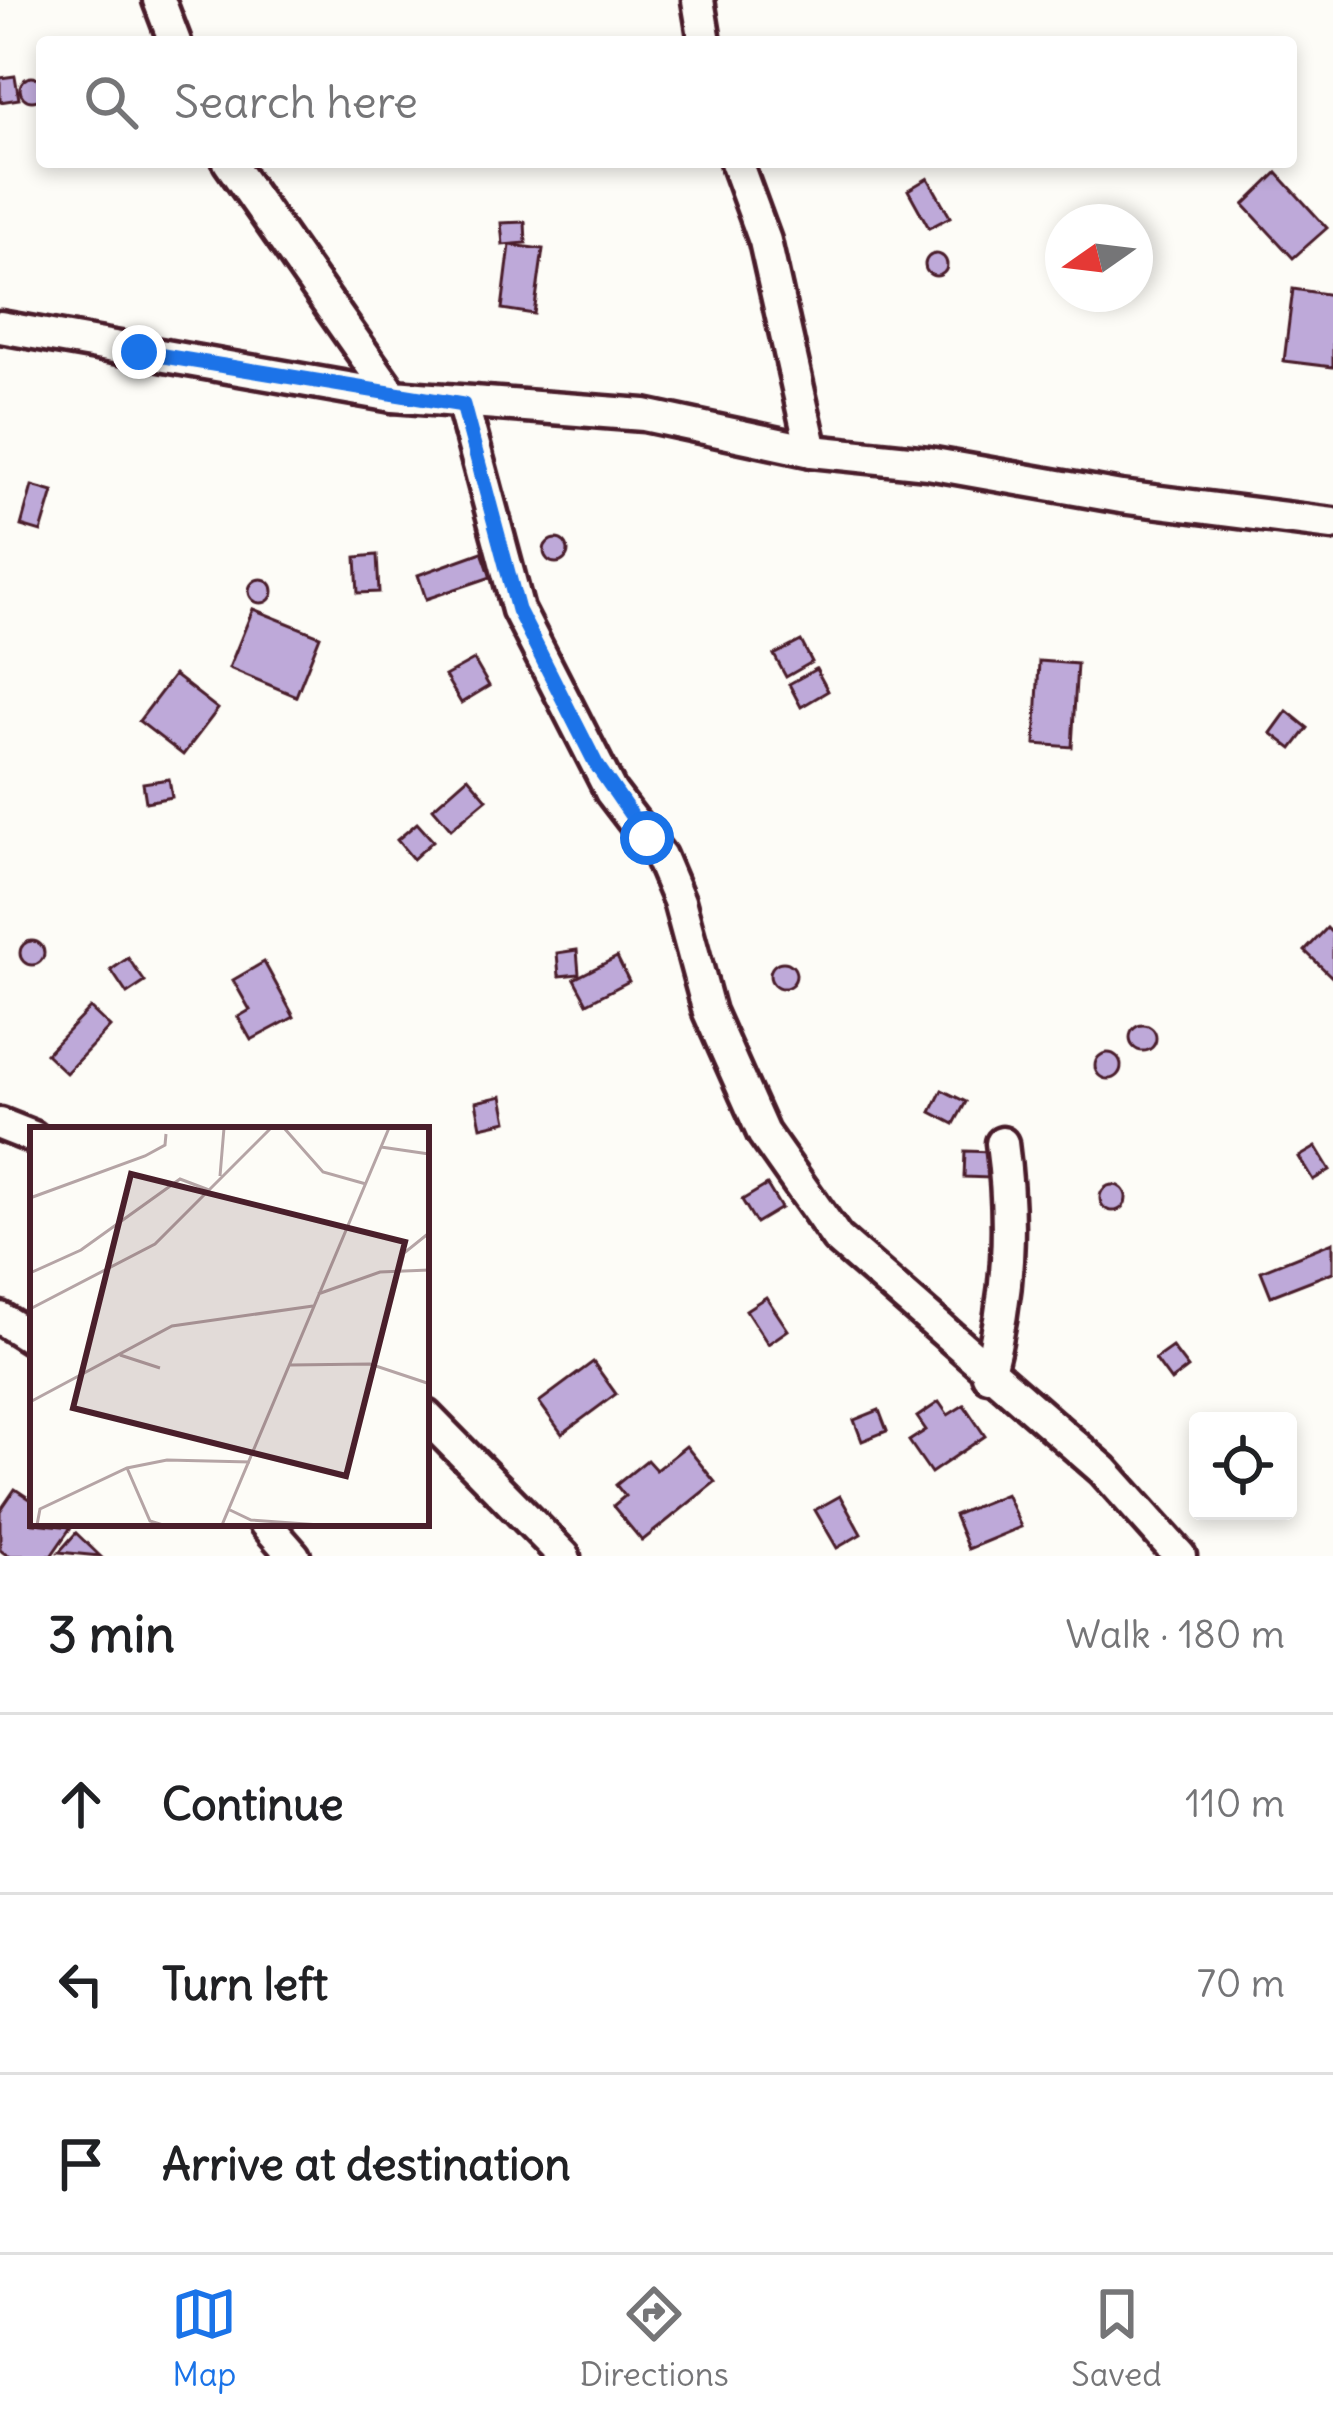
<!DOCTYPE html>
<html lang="en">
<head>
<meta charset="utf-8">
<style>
	:root { --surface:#fff; --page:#f6f6f6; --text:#202124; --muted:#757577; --line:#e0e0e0; --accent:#1a73e8 }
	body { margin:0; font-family:Delius,sans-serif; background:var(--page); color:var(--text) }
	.controls { position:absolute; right:36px; bottom:36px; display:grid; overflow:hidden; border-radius:12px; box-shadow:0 6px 18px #0003 }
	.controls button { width:108px; height:108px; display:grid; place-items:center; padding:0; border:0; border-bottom:3px solid var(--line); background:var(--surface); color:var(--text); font:60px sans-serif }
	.compass { position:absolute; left:1045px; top:204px; width:108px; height:108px; border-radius:50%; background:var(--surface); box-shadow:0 6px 18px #0003; rotate:256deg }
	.stop { position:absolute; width:36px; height:36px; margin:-27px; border:9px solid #1a73e8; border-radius:50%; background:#fff }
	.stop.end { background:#1a73e8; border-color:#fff; box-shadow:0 3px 12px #0008 }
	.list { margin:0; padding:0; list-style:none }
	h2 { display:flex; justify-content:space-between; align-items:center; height:156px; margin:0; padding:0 48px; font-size:51px }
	h2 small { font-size:39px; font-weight:400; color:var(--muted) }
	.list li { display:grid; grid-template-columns:78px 1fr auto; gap:36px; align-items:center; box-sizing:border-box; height:180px; padding:0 48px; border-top:3px solid var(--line) }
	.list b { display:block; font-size:45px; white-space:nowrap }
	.list em { font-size:39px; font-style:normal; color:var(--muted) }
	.icon { flex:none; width:66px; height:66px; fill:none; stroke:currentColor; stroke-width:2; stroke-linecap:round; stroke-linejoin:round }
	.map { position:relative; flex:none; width:1333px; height:1556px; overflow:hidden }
	.search { position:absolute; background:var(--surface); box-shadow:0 6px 18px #0003; left:36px; right:36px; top:36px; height:132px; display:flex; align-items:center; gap:30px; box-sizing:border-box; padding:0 42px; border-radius:12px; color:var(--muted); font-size:45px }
	.sheet { height:696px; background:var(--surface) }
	nav { display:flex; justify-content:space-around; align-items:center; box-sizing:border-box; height:168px; border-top:3px solid var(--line); background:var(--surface); font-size:33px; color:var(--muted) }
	nav a { display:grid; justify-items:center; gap:6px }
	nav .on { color:var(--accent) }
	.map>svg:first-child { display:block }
</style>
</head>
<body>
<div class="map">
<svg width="1333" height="1556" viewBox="0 0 1333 1556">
	<rect width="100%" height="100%" fill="#fdfcf7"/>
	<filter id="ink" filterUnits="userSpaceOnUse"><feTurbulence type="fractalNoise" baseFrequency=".00833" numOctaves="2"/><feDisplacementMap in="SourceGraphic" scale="24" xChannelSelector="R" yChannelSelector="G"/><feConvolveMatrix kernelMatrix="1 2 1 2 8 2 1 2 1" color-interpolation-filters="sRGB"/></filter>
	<g filter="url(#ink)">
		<g fill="#bea9d9" stroke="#4a1f2b" stroke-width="3">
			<path d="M15,76L19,99L0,102V78Z"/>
			<circle cx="32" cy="89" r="12"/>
			<path d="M1277,173L1327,228L1293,258L1244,205Z"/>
			<path d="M928,178L950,217L929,228L908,190Z"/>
			<path d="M525,222L526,243L503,245L501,223Z"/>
			<path d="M510,245L543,249L534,314L502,309Z"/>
			<circle cx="936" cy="265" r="11"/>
			<path d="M1293,289L1333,295V367L1284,361Z"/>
			<path d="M32,486L53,492L41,532L21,526Z"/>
			<circle cx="556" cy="551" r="12"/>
			<path d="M482,552L491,577L426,599L418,575Z"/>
			<path d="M377,555L379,592L358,593L356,557Z"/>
			<circle cx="261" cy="591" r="12"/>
			<path d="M253,609L320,636L296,696L229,668Z"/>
			<path d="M801,641L812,662L786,677L774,655Z"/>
			<path d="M474,660L489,686L461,703L445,676Z"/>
			<path d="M1039,661L1077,664L1072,747L1035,744Z"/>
			<path d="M816,669L828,691L801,707L789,684Z"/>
			<path d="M174,675L218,709L183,755L139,721Z"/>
			<path d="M1287,711L1308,728L1292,749L1271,733Z"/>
			<path d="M468,777L487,799L451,829L433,808Z"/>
			<path d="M169,779L172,797L146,802L143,783Z"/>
			<path d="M417,823L433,841L413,859L397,840Z"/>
			<path d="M1327,928L1333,934V978L1305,951Z"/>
			<circle cx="32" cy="953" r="12"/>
			<path d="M577,950L579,974L559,976L557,953Z"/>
			<path d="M617,957L629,981L587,1003L574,979Z"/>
			<path d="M128,958L145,982L127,994L111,970Z"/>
			<circle cx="783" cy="975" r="13"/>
			<path d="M264,962L294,1017L251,1040L238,1017L250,1010L233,980Z"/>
			<path d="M90,1008L110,1027L66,1073L46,1054Z"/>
			<circle cx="1143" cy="1038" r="13"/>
			<circle cx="1108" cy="1066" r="13"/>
			<path d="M942,1090L966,1102L954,1124L931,1112Z"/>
			<path d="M502,1096L507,1121L481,1127L476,1102Z"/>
			<path d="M1316,1147L1330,1170L1313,1180L1299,1157Z"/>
			<path d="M965,1151L991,1152L990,1178L964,1177Z"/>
			<circle cx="1113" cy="1198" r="13"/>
			<path d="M767,1185L781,1208L756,1223L742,1200Z"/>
			<path d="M1333,1242V1272L1271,1296L1261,1271Z"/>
			<path d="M766,1297L788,1330L768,1344L746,1310Z"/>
			<path d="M1172,1347L1188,1368L1171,1381L1155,1359Z"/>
			<path d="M593,1362L616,1394L562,1434L539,1402Z"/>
			<path d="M939,1402L948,1415L964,1405L985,1436L931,1473L909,1441L926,1430L917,1417Z"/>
			<path d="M879,1410L887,1431L862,1441L854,1420Z"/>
			<path d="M686,1446L715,1482L642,1541L613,1506L625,1496L616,1485L647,1460L656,1470Z"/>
			<path d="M15,1489L33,1501V1523L71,1527L51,1556H8L0,1550V1511Z"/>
			<path d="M1006,1494L1021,1527L968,1549L954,1515Z"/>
			<path d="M840,1496L861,1534L837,1548L815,1510Z"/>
			<path d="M76,1533L100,1556L59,1552Z"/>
		</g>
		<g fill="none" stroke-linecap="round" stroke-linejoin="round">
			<defs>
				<g id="minor">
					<path d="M159,0L175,42"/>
					<path d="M698,0L705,42"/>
					<path d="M229,162L393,396"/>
					<path d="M736,162L765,241L812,451"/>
					<path d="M0,327L393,396L644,415L812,451L928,463L1121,497L1333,524"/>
					<path d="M463,405L518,610L611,792L660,856L679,901L709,1012L763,1133L837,1238L1103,1470L1180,1556"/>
					<path d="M0,1124L33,1137"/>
					<path d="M0,1318L33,1339"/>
					<path d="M988,1375C1009,1296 1013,1224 1002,1143"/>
					<path d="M426,1416L564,1556"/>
					<path d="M265,1523L294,1556"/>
				</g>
			</defs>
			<use href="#minor" stroke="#4a1f2b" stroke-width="39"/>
			<use href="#minor" stroke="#fdfcf7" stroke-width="30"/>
		</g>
	</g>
	<g fill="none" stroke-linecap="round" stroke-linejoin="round" filter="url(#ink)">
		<path stroke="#1a73e8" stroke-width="15" d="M139,352L463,405L518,610L596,764L647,838"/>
	</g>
	<g transform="translate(30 1127)">
		<rect width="399" height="399" fill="#fdfcf7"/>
		<path fill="none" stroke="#b5a4a5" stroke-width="3" d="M254,1L293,45L336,57M351,20L399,27M190,49L194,1M0,71L115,29L135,18L136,7M370,143L374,126L399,106M0,146L51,123L150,52L179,63M288,167L350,145L399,143M0,182L125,117L241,1M90,228L130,241M260,238L340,237L397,256M0,275L142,199L283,179M97,341L120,394L133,398M200,383L221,393L290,398M7,398L10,382L97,341L137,333L220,335M192,398L359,1"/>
		<path fill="#4a1f2b" fill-opacity="0.15" stroke="#4a1f2b" stroke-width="6" d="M101,47L375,115L316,349L43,281Z"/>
		<rect width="399" height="399" fill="none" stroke="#4a1f2b" stroke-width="6"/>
	</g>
</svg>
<div class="controls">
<button><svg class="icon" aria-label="locate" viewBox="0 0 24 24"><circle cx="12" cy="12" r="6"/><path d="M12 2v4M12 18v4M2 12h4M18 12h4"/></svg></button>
</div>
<svg class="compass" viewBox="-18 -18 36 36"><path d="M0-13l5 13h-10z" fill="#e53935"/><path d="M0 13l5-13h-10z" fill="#757577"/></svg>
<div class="stop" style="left:647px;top:838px"></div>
<div class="stop end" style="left:139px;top:352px"></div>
<div class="search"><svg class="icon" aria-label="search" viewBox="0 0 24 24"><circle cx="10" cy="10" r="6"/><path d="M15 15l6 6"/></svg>Search here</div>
</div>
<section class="sheet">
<h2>3 min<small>Walk · 180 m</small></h2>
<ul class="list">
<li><svg class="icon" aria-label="ahead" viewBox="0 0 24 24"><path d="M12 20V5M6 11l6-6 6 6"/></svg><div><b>Continue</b></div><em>110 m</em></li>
<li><svg class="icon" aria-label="left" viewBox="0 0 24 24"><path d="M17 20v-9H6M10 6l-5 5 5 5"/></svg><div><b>Turn left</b></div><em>70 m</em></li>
<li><svg class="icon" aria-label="arrive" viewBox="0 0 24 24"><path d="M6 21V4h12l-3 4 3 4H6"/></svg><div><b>Arrive at destination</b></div></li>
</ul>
</section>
<nav>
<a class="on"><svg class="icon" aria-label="map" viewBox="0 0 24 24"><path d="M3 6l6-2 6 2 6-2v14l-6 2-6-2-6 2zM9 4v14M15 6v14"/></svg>Map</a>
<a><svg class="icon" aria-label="directions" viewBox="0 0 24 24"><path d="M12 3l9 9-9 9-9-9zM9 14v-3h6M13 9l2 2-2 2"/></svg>Directions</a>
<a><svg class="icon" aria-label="saved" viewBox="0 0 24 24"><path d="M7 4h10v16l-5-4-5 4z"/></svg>Saved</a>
</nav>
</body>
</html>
